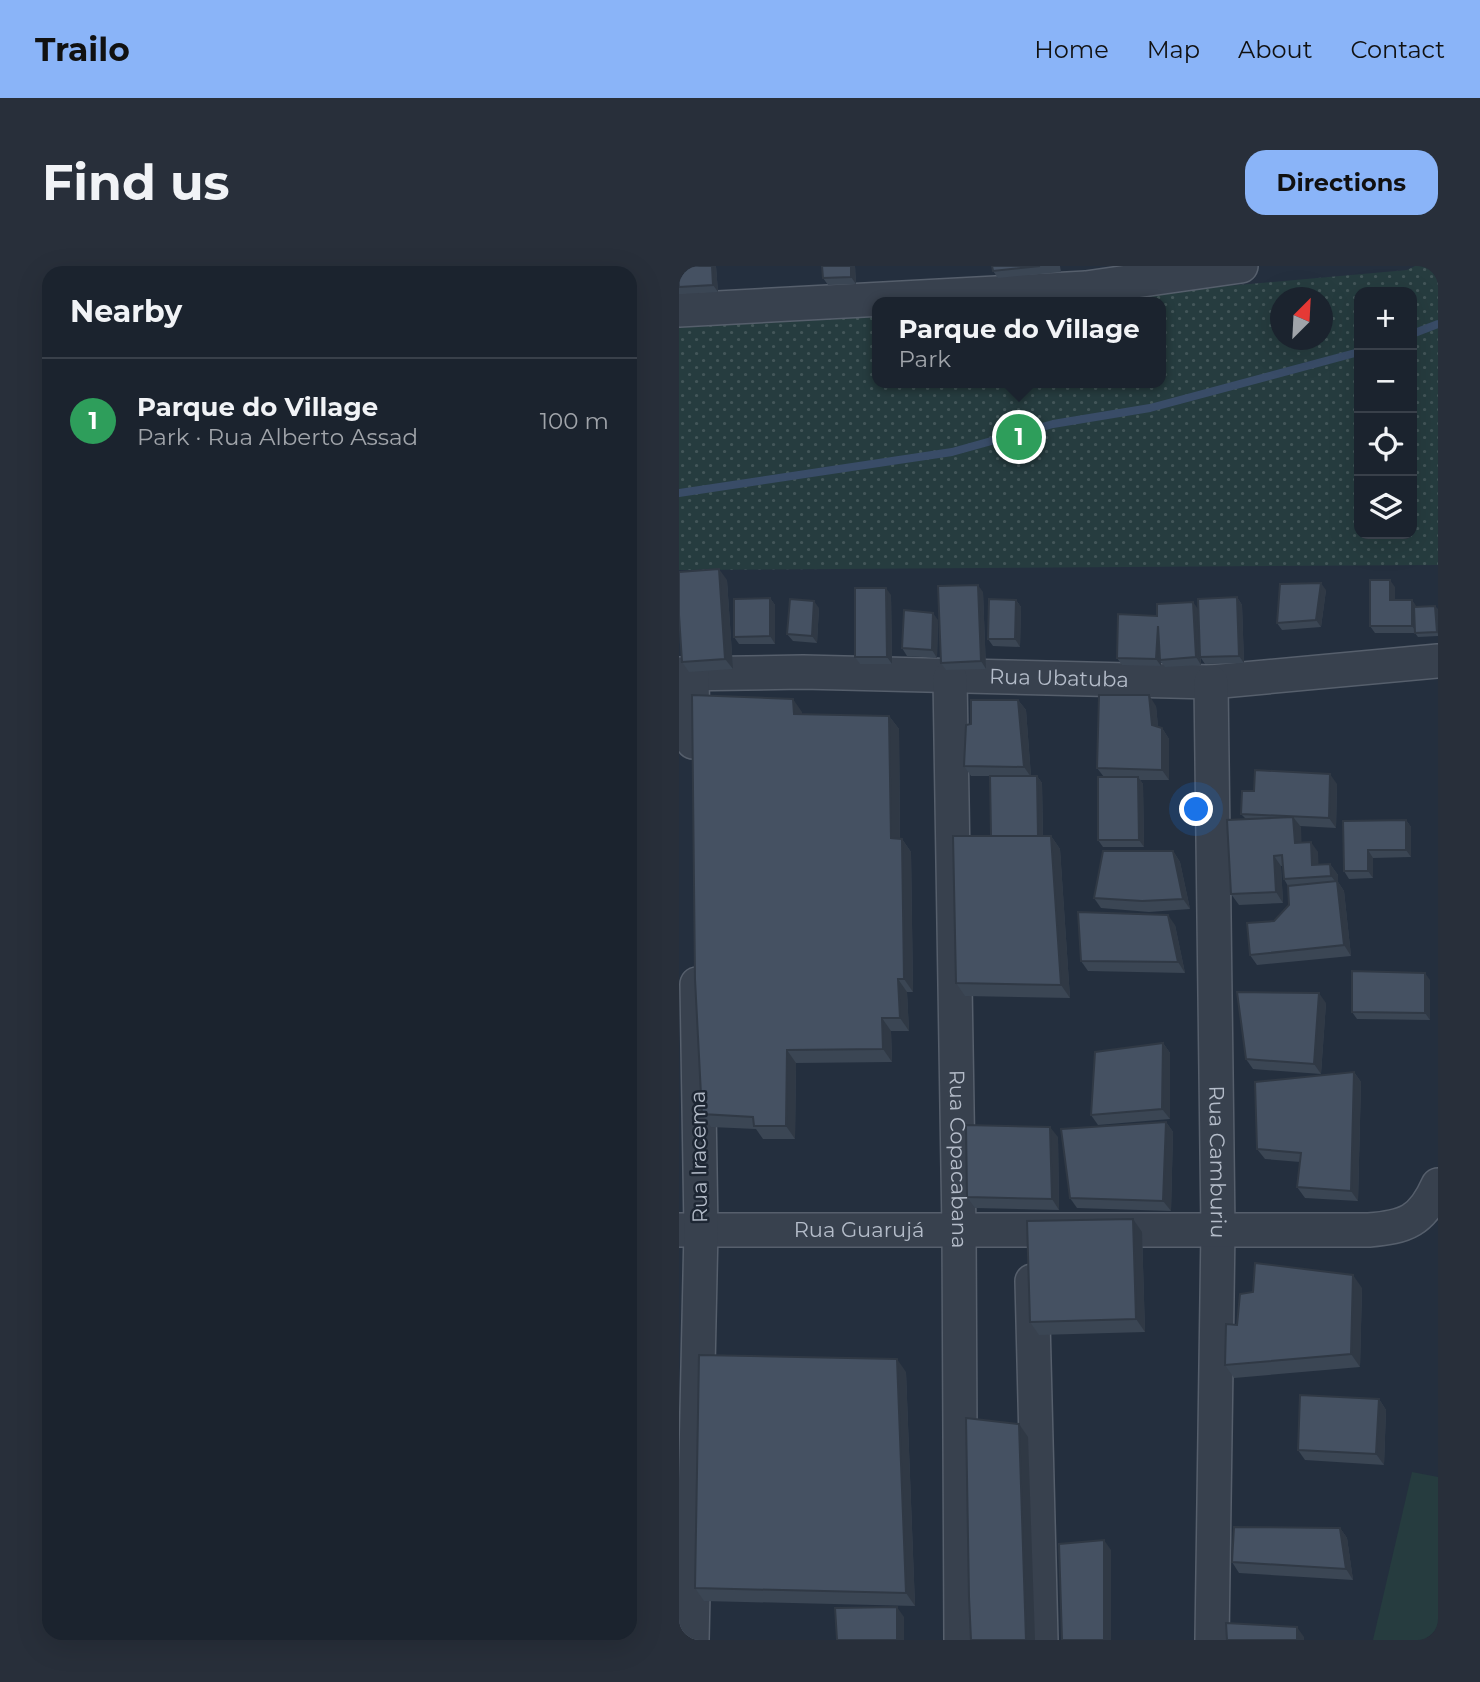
<!DOCTYPE html>
<html lang="en">
<head>
<meta charset="utf-8">
<style>
	:root { --surface:#1b232e; --page:#282f3a; --text:#f1f3f6; --muted:#a0a4aa; --line:#39404a; --accent:#8ab4f8 }
	body { margin:0; font-family:Montserrat,sans-serif; background:var(--page); color:var(--text) }
	.controls { position:absolute; right:21px; top:21px; display:grid; overflow:hidden; border-radius:14px; box-shadow:0 7px 28px #0002 }
	.controls button { width:63px; height:63px; display:grid; place-items:center; padding:0; border:0; border-bottom:2px solid var(--line); background:var(--surface); color:var(--text); font:35px sans-serif }
	.compass { position:absolute; left:591px; top:21px; width:63px; height:63px; border-radius:50%; background:var(--surface); box-shadow:0 7px 28px #0002; rotate:24deg }
	.you { position:absolute; left:518px; top:544px; width:24px; height:24px; margin:-18px; border:5px solid #fff; border-radius:50%; background:#1a73e8; box-shadow:0 0 0 10px #1a73e833 }
	.badge { display:grid; place-items:center; width:46px; height:46px; border-radius:50%; background:var(--accent); color:#fff; font-size:23px; font-weight:700 }
	.pin { position:absolute; translate:-50% -50%; border:4px solid #fff; box-shadow:0 2px 7px #0006 }
	.popup { position:absolute; left:193px; top:31px; width:294px; height:91px; box-sizing:border-box; display:grid; place-content:center; border-radius:14px; background:var(--surface); filter:drop-shadow(0 2px 5px #0005); font-size:23px; white-space:nowrap; color:var(--muted) }
	.popup b { font-size:26px; color:var(--text) }
	.popup::after { content:''; position:absolute; left:50%; top:100%; margin-left:-14px; border:14px solid transparent; border-top-color:var(--surface) }
	.list { margin:0; padding:0; list-style:none }
	h2 { display:flex; justify-content:space-between; align-items:center; height:91px; margin:0; padding:0 28px; font-size:30px }
	h2 small { font-size:23px; font-weight:400; color:var(--muted) }
	.list li { display:grid; grid-template-columns:46px 1fr auto; gap:21px; align-items:center; box-sizing:border-box; height:126px; padding:0 28px; border-top:2px solid var(--line) }
	.list b { display:block; font-size:26px; white-space:nowrap }
	.list p { margin:0; font-size:23px; white-space:nowrap; color:var(--muted) }
	.list em { font-size:23px; font-style:normal; color:var(--muted) }
	.icon { flex:none; width:38px; height:38px; fill:none; stroke:currentColor; stroke-width:2; stroke-linecap:round; stroke-linejoin:round }
	.map { position:relative; flex:none; width:759px; height:1374px; overflow:hidden; border-radius:21px }
	header { display:flex; align-items:center; gap:42px; box-sizing:border-box; height:98px; padding:0 35px; background:var(--accent); color:#111 }
	header strong { font-size:33px }
	nav { display:flex; gap:38px; margin-inline-start:auto; font-size:24px }
	.intro { display:flex; align-items:center; justify-content:space-between; box-sizing:border-box; height:168px; padding:0 42px }
	h1 { margin:0; font-size:49px }
	.button { padding:18px 32px; border-radius:21px; background:var(--accent); color:#111; font-size:24px; font-weight:700 }
	main { display:flex; gap:42px; padding:0 42px }
	aside { flex:1; background:var(--surface); border-radius:21px; box-shadow:0 7px 28px #0002 }
	.map>svg:first-child { display:block }
</style>
</head>
<body>
<header>
<strong>Trailo</strong>
<nav><a>Home</a><a>Map</a><a>About</a><a>Contact</a></nav>
</header>
<div class="intro"><h1>Find us</h1><a class="button">Directions</a></div>
<main>
<aside>
<h2>Nearby<small></small></h2>
<ul class="list">
<li><span class="badge" style="background:#2e9e5b">1</span><div><b>Parque do Village</b><p>Park · Rua Alberto Assad</p></div><em>100 m</em></li>
</ul>
</aside>
<div class="map">
<svg width="759" height="1374" viewBox="0 0 759 1374">
	<defs>
		<pattern id="park-dots" width="8" height="8" patternUnits="userSpaceOnUse" patternTransform="scale(1.75)"><rect width="8" height="8" fill="#263c3f"/><path d="M2 2h.1M6 6h.1" fill="none" stroke="#435659" stroke-width="1.8" stroke-linecap="round"/></pattern>
	</defs>
	<rect width="100%" height="100%" fill="#242f3e"/>
	<path fill="url(#park-dots)" fill-rule="evenodd" d="M736,0H759V299L0,304V55L198,45V117H482V36H367L728,4ZM680,26H733V268H680ZM601,32H643V74H601Z"/>
	<path fill="#263c3f" d="M733,1206L759,1211V1374H694Z"/>
	<g fill="none" stroke-linecap="round" stroke-linejoin="round">
		<g stroke="#394c67" stroke-width="8">
			<path d="M733,68L759,58"/>
			<path d="M0,227L273,186L374,158L471,142L680,86"/>
		</g>
		<defs>
			<g id="minor">
				<path d="M0,44L407,22L562,0"/>
				<path id="s1" d="M0,408L124,406L532,416L759,395"/>
				<path d="M13,408L14,476"/>
				<path id="s2" d="M271,412L280,964L282,1374"/>
				<path id="s3" d="M532,416L539,963L533,1374"/>
				<path id="s4" d="M0,964H690C727,961 743,955 759,919"/>
				<path d="M353,1015L362,1374"/>
				<path d="M13,1374L22,964L18,718"/>
			</g>
		</defs>
		<use href="#minor" stroke="#565f6c" stroke-width="36"/>
		<use href="#minor" stroke="#38414e" stroke-width="33"/>
	</g>
	<g fill="#3b4654">
		<path d="M0,0H37L39,26L0,28Z"/>
		<path d="M143,0H176L177,18L149,19L144,12Z"/>
		<path d="M313,0H381L382,6L319,12L314,5Z"/>
		<path d="M48,314L54,403L10,406L3,396Z"/>
		<path d="M716,321V334H733L737,341L759,343V370L739,371L736,367H696L691,360Z"/>
		<path d="M647,324L642,361L603,364L598,357Z"/>
		<path d="M304,326L307,403L267,404L262,397Z"/>
		<path d="M212,329L213,398H181L176,391Z"/>
		<path d="M558,331L563,339L565,397L526,398L522,392V399L486,401L482,396V400L443,399L438,392L478,350L519,343L520,366Z"/>
		<path d="M91,332L96,339V378H60L55,371Z"/>
		<path d="M337,334L342,341L341,381L314,380L309,373Z"/>
		<path d="M140,342L138,377L114,375L108,368Z"/>
		<path d="M259,354L258,392L228,390L223,382Z"/>
		<path d="M339,434L347,444L352,510H358L363,517L364,570H372L381,583L391,732L286,730L277,717L312,570L311,510H292L285,500L292,458Z"/>
		<path d="M477,440L479,461L483,462L490,473V514H461L464,518L465,581H424L419,574L425,511L418,502Z"/>
		<path d="M123,446V448L210,450L220,463L221,573H223L232,586L234,726H228L230,765H212L213,796L117,797L116,873H84L77,863L32,861L23,848Z"/>
		<path d="M658,518L657,562L621,560L622,576L639,586V599L651,598L659,609V616L665,625L672,690L578,699L571,689L595,655L610,639L609,620L605,613L604,600H602L604,637L560,639L552,628L567,553L562,548L575,525Z"/>
		<path d="M727,554L732,561V591L694,592V612L670,613L665,605L664,555Z"/>
		<path d="M494,585L501,596L511,643L470,646L422,642L415,632Z"/>
		<path d="M496,659L506,707L409,705L402,695Z"/>
		<path d="M751,714V754L678,753L673,746Z"/>
		<path d="M647,737L642,808L574,803L567,793Z"/>
		<path d="M484,777L491,787V853L419,859L412,849Z"/>
		<path d="M675,806L682,816L679,935L626,932L618,921L621,896L586,893L578,883Z"/>
		<path d="M487,856L494,866L492,945L398,942L391,932Z"/>
		<path d="M379,871L380,944L296,942L288,931Z"/>
		<path d="M463,966L466,1066L360,1069L351,1056Z"/>
		<path d="M683,1022L681,1101L555,1112L546,1099L558,1059Z"/>
		<path d="M227,1106L236,1340L25,1335L16,1322Z"/>
		<path d="M700,1133L707,1144L705,1199L626,1194L619,1184Z"/>
		<path d="M661,1262L668,1272L674,1314L560,1307L553,1296Z"/>
	</g>
	<g fill="#303945">
		<path d="M33,0H37L39,26L34,19Z"/>
		<path d="M172,0H176L177,18L172,11Z"/>
		<path d="M40,303L48,314L54,403L46,393Z"/>
		<path d="M711,314L716,321V341L711,334Z"/>
		<path d="M642,317L647,324L642,361L637,354Z"/>
		<path d="M299,319L304,326L307,403L302,395Z"/>
		<path d="M207,322L212,329L213,398L208,391Z"/>
		<path d="M558,331L563,339L565,397L560,390Z"/>
		<path d="M91,332L96,339V378L91,370Z"/>
		<path d="M337,334L342,341L341,381L336,373Z"/>
		<path d="M733,334L738,341V367L733,360Z"/>
		<path d="M135,335L140,342L138,377L133,370Z"/>
		<path d="M514,336L519,343L522,399L517,391Z"/>
		<path d="M756,340L759,343V368L758,366Z"/>
		<path d="M254,347L259,354L258,392L253,384Z"/>
		<path d="M479,360L481,394L482,396V400L477,393Z"/>
		<path d="M470,429L477,440L480,470L473,459Z"/>
		<path d="M114,433L123,446L124,461L115,448Z"/>
		<path d="M339,434L347,444L352,511L345,501Z"/>
		<path d="M210,450L220,463L221,585L212,572Z"/>
		<path d="M483,462L490,473V514L483,504Z"/>
		<path d="M651,508L658,518L657,562L650,552Z"/>
		<path d="M358,510L363,517L364,578L359,571Z"/>
		<path d="M459,511L464,518L465,581L460,574Z"/>
		<path d="M614,551L622,561L623,587L616,577Z"/>
		<path d="M727,554L732,561V591L727,584Z"/>
		<path d="M372,570L381,583L391,732L382,719Z"/>
		<path d="M223,573L232,586L234,726L225,713Z"/>
		<path d="M632,576L639,586L640,610L633,599Z"/>
		<path d="M689,584L694,592V612L689,605Z"/>
		<path d="M494,585L501,596L511,643L504,633Z"/>
		<path d="M595,590L602,600L604,637L597,626Z"/>
		<path d="M651,598L659,609V616L665,625L672,690L665,679L659,619L652,610Z"/>
		<path d="M489,649L496,659L506,707L499,696Z"/>
		<path d="M746,707L751,714V754L746,747Z"/>
		<path d="M219,713L228,726L230,765L221,752Z"/>
		<path d="M640,727L647,737L642,808L635,798Z"/>
		<path d="M203,752L212,765L213,796L204,783Z"/>
		<path d="M484,777L491,787V853L483,843Z"/>
		<path d="M108,784L117,797L116,873L107,860Z"/>
		<path d="M675,806L682,816L679,935L672,925Z"/>
		<path d="M487,856L494,866L492,945L484,935Z"/>
		<path d="M371,861L379,871L380,944L373,933Z"/>
		<path d="M454,953L463,966L466,1066L457,1053Z"/>
		<path d="M674,1009L683,1022L681,1101L672,1088Z"/>
		<path d="M218,1093L227,1106L236,1340L227,1327Z"/>
		<path d="M700,1133L707,1144L705,1199L697,1188Z"/>
		<path d="M340,1158L349,1171L356,1374H347Z"/>
		<path d="M661,1262L668,1272L674,1314L667,1303Z"/>
		<path d="M425,1274L432,1284V1374H425Z"/>
		<path d="M218,1341L225,1351V1374H218Z"/>
		<path d="M618,1361L625,1371V1374H618Z"/>
	</g>
	<g fill="#455162" stroke="#303945" stroke-width="2">
		<path d="M0,0H33L34,19L0,21Z"/>
		<path d="M143,0H172V11L144,12Z"/>
		<path d="M313,0H361L314,5Z"/>
		<path d="M40,303L46,393L3,396L0,349V306Z"/>
		<path d="M691,314H711V334H733V360H691Z"/>
		<path d="M642,317L637,354L598,357L601,318Z"/>
		<path d="M299,319L302,395L262,397L259,320Z"/>
		<path d="M176,322H207L208,391H176Z"/>
		<path d="M558,331L560,390L521,391L519,333Z"/>
		<path d="M91,332V370L55,371V333Z"/>
		<path d="M111,333L135,335L133,370L108,368Z"/>
		<path d="M310,333L337,334L336,373H309Z"/>
		<path d="M514,336L517,391L481,394L479,360L477,393L438,392L439,348L478,350V338Z"/>
		<path d="M756,340L758,366L736,367L735,341Z"/>
		<path d="M225,344L254,347L253,384L223,382Z"/>
		<path d="M13,429L114,433L115,448L210,450L212,572L223,573L225,713H219L221,752H203L204,783L108,784L107,860H75L74,851L23,848L16,713Z"/>
		<path d="M420,429H470L473,459L483,462V504L418,502Z"/>
		<path d="M292,434H339L345,501L285,500L287,459L292,458Z"/>
		<path d="M576,504L651,508L650,552L562,548L563,525H575Z"/>
		<path d="M311,510H358L359,570H312Z"/>
		<path d="M419,511H459L460,574H419Z"/>
		<path d="M614,551L616,577L632,576L633,599L651,598L652,610L605,613L603,589L595,590L597,626L552,628L548,554Z"/>
		<path d="M727,554V584H689V605H665L664,555Z"/>
		<path d="M274,570H372L382,719L277,717Z"/>
		<path d="M424,585H494L504,633L463,635L415,632Z"/>
		<path d="M658,615L665,679L571,689L568,657L595,655L610,639L609,620Z"/>
		<path d="M399,646L489,649L499,696L402,695Z"/>
		<path d="M673,705L746,707V747L673,746Z"/>
		<path d="M558,726L640,727L635,798L567,793Z"/>
		<path d="M484,777L483,843L412,849L416,786Z"/>
		<path d="M675,806L672,925L618,921L622,887L578,883L576,816Z"/>
		<path d="M487,856L484,935L391,932L382,863Z"/>
		<path d="M287,859L371,861L373,933L288,931Z"/>
		<path d="M454,953L457,1053L351,1056L348,955Z"/>
		<path d="M576,997L674,1009L672,1088L546,1099L547,1058L558,1059L561,1028L574,1026Z"/>
		<path d="M20,1089L218,1093L227,1327L16,1322Z"/>
		<path d="M621,1129L700,1133L697,1188L619,1184Z"/>
		<path d="M287,1152L340,1158L347,1374H292L290,1331Z"/>
		<path d="M555,1261L661,1262L667,1303L553,1296Z"/>
		<path d="M425,1274V1374H383L380,1278Z"/>
		<path d="M218,1341V1374H158L156,1342Z"/>
		<path d="M547,1357L618,1361V1374H548Z"/>
	</g>
	<g text-anchor="middle" stroke-width="5" stroke-linejoin="round" paint-order="stroke">
		<g font-size="21" fill="#b4bcc9" stroke="#1d2633">
			<text dy="7" stroke="none"><textPath href="#s1" startOffset="380">Rua Ubatuba</textPath></text>
			<text transform="translate(20 891) rotate(-91)" y="7">Rua Iracema</text>
			<text dy="7" stroke="none"><textPath href="#s2" startOffset="481">Rua Copacabana</textPath></text>
			<text dy="7" stroke="none"><textPath href="#s3" startOffset="480">Rua Camburiu</textPath></text>
			<text dy="7" stroke="none"><textPath href="#s4" startOffset="180">Rua Guarujá</textPath></text>
		</g>
	</g>
</svg>
<div class="controls">
<button>+</button>
<button>−</button>
<button><svg class="icon" aria-label="locate" viewBox="0 0 24 24"><circle cx="12" cy="12" r="6"/><path d="M12 2v4M12 18v4M2 12h4M18 12h4"/></svg></button>
<button><svg class="icon" aria-label="layers" viewBox="0 0 24 24"><path d="M12 4l9 5-9 5-9-5zM3 14l9 5 9-5"/></svg></button>
</div>
<svg class="compass" viewBox="-18 -18 36 36"><path d="M0-13l5 13h-10z" fill="#e53935"/><path d="M0 13l5-13h-10z" fill="#a0a4aa"/></svg>
<div class="you"></div>
<div class="pin badge" style="left:340px;top:171px;background:#2e9e5b">1</div>
<div class="popup"><b>Parque do Village</b>Park</div>
</div>
</main>
</body>
</html>
